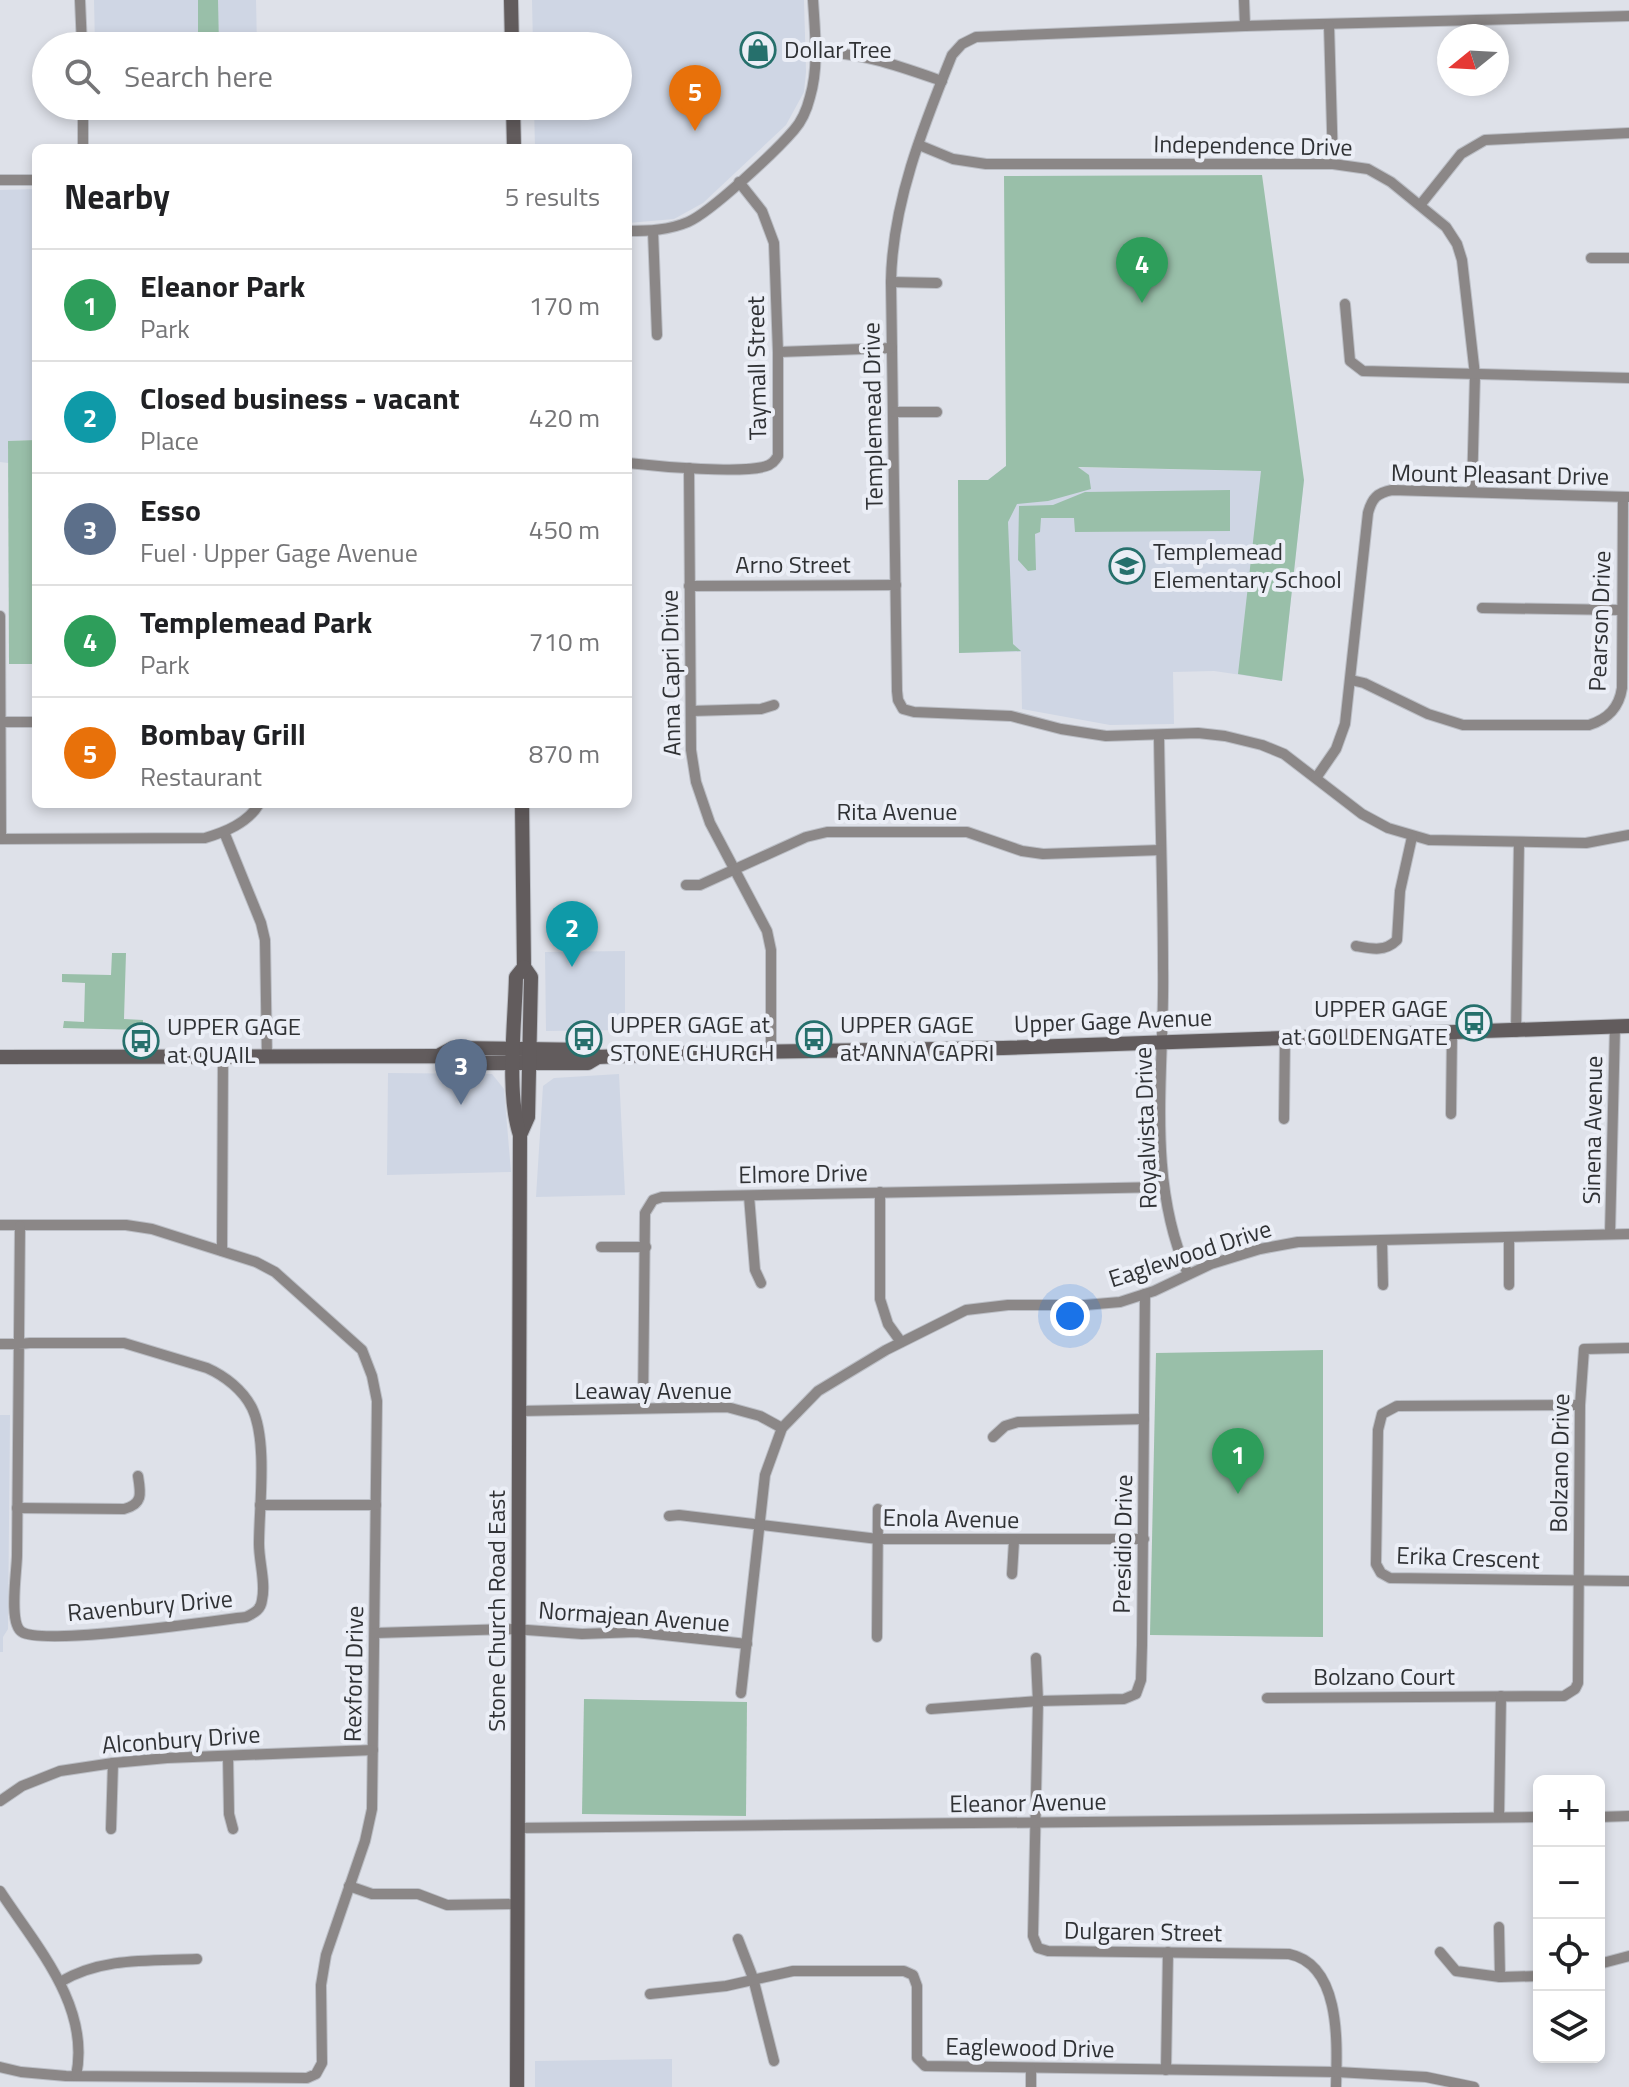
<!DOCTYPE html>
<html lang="en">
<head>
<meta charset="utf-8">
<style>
	:root { --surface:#fff; --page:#f2f2f2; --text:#202124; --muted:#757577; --line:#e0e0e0; --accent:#26706c }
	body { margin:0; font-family:"Titillium Web",sans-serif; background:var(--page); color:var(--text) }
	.controls { position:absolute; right:24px; bottom:24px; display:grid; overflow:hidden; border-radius:12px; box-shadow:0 4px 12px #0003 }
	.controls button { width:72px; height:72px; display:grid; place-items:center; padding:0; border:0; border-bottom:2px solid var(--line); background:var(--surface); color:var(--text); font:40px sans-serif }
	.compass { position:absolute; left:1437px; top:24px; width:72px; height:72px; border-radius:50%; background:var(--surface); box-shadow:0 4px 12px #0003; rotate:252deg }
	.you { position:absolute; left:1070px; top:1316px; width:28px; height:28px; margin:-20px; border:6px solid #fff; border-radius:50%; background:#1a73e8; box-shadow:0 0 0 12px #1a73e833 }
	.badge { display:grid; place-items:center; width:52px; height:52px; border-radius:50%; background:var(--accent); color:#fff; font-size:26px; font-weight:700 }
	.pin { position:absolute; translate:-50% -66px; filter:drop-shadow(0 2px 4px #0008) }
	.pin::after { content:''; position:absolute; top:42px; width:28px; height:24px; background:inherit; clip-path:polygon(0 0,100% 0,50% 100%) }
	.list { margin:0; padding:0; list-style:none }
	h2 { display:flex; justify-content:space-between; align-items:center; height:104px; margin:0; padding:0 32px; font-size:34px }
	h2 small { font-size:26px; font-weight:400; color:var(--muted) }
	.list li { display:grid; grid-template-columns:52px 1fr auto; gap:24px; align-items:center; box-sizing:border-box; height:112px; padding:0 32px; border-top:2px solid var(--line) }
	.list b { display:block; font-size:30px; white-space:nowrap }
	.list p { margin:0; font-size:26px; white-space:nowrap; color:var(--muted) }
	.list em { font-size:26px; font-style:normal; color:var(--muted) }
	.icon { flex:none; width:44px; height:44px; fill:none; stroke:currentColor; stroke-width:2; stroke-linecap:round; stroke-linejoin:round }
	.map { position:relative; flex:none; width:1629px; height:2087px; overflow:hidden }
	.search { position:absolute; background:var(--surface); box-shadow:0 4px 12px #0003; left:32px; top:32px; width:600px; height:88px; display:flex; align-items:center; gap:20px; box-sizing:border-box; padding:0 28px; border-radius:44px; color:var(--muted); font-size:30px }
	.panel { position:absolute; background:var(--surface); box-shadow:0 4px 12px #0003; left:32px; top:144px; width:600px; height:664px; border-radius:12px }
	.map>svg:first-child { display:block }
</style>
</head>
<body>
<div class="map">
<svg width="1629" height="2087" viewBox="0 0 1629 2087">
	<rect width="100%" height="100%" fill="#dee1e9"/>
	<g fill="#cfd6e4">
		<path d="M94,0H256L257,46H95Z"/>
		<path d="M532,0H804L806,72L804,92L786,125L703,203L674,219L628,223V148H535L534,106H618V46H533Z"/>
		<path d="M97,106H258V108L97,111Z"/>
		<path d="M36,189V440L8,441V463L0,462V190Z"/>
		<path d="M1006,466L1262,471L1304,480L1282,681L1214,671L1173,672L1174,724L1110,725L1022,709L1021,652L959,653L958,480H988Z"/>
		<path d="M625,951V1030L546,1031L545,952Z"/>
		<path d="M388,1073L492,1074L504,1089L511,1172L387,1175Z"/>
		<path d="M619,1074L625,1195L536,1197L543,1086L554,1078Z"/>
		<path d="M0,1415H10L8,1629L3,1637V1652H0Z"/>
		<path d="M672,2059V2087H535V2061Z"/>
	</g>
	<g fill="#99bfa9">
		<path d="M198,0H218L219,46H198Z"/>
		<path d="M1262,175L1304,480L1282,681L1238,674L1261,471L1078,467L1089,475L1091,489L1048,501L1017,504L1008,522L1013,644L1021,651L959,653L958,480H988L1006,466L1004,176Z"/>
		<path d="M36,440V664H9L8,441Z"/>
		<path d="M1230,490V531L1075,532L1074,518H1041L1040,532L1035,534L1036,570L1028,571L1018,560L1019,506L1053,505L1085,492Z"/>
		<path d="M112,953H126L124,1019L143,1020V1030L63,1028L64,1021L84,1022L85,983L62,982V974L111,975Z"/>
		<path d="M1323,1350V1637L1150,1635L1156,1353Z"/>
		<path d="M584,1699L747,1702L746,1816L582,1814Z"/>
	</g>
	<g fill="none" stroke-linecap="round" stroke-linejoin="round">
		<defs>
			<g id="street">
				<path d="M80,0L82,46"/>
				<path d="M1244,0L1245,26"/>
				<path d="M1629,16L1245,26L976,37L962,44L952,55C923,127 892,204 891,282L897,691L898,700L903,709L914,712L1011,716L1061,729L1106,736L1198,733L1225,736L1262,745L1284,754L1362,814L1388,828L1429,840L1586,843L1629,835"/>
				<path d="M1329,25L1333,164"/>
				<path d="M816,52C864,53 896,65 942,81"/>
				<path d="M83,106V148"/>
				<path d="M919,145L953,159L986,164H1333L1368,169L1391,182L1446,227L1457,244L1462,260L1475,375L1472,491"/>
				<path d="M0,180H36"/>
				<path d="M1421,204L1461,154L1485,140L1629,133"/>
				<path d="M628,231C649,231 669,230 688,222C711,212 776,151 794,130C802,121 807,109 810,97C819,67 815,32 813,0"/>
				<path d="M653,231L657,335"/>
				<path d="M1591,258H1629"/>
				<path d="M891,282L937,283"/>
				<path d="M1345,304L1350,361L1363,371L1629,378"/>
				<path d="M778,352L892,348"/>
				<path d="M894,412H937"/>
				<path d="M628,463C654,466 749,475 769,465C775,462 774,461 778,456V352L774,243L762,211L739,182"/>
				<path d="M689,468L691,750L696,782L710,823L767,931L771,950V1051"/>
				<path d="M689,586L896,585"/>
				<path d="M1482,608L1621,610"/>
				<path d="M0,616L1,839"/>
				<path d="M1351,680L1364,683L1428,714L1463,725H1589C1608,719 1619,708 1622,688L1623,497"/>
				<path d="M691,711L761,709L774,705"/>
				<path d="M1,722H36"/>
				<path d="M1159,736C1160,814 1163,891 1163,968C1165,1069 1145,1179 1188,1274"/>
				<path d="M1316,778L1336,749L1345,724L1368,513C1372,498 1377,493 1392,490L1629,497"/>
				<path d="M224,832L261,923L265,940L267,1057"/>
				<path d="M0,839L205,838C225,832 248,823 259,804"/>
				<path d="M686,885H700L806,837L827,832H967L1022,851L1043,854L1161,850"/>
				<path d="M1356,946C1372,949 1385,952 1397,940L1400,891L1412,837"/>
				<path d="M1516,1032L1519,842"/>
				<path d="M1451,1114L1452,1033"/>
				<path d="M1284,1119L1285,1037"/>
				<path d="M880,1192V1299L888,1324L901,1342"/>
				<path d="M749,1196L755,1270L761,1283"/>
				<path d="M0,1225H126L152,1229L256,1262L275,1272L362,1350L372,1376L377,1401L372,1809L365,1841L326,1955L321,1985L322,2063L316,2074L307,2078L66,2076L21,2072L0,2067"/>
				<path d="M1610,1234L1615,1026"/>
				<path d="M1382,1240L1383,1285"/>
				<path d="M601,1247H646"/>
				<path d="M222,1251L223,1056"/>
				<path d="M1509,1285V1237"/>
				<path d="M0,1344C10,1344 20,1344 30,1343H124L207,1368C225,1376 243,1390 252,1408C268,1441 259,1507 259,1544C259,1562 266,1583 262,1600C261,1610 254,1613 246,1617C211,1621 44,1646 22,1632C8,1624 17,1571 17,1555C18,1446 19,1336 20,1226"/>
				<path d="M1580,1405L1397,1406L1382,1414L1378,1430L1376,1564L1381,1573L1390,1578L1629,1581"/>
				<path d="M643,1407L645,1213L653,1200L662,1197L1164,1187"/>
				<path d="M520,1411L727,1407L760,1416L782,1428"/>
				<path d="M993,1437L1005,1426L1018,1422L1144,1419"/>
				<path d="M260,1505H376"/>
				<path d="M17,1508L124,1509C143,1504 141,1494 138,1476"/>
				<path d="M669,1516L679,1515L878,1539H1144"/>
				<path d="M1012,1574L1014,1541"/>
				<path d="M375,1633L514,1629L582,1634L636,1632L747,1644"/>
				<path d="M877,1637L878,1509"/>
				<path d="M1036,1658L1038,1701L1033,1936L1038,1948L1048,1951L1289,1954C1342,1965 1337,2045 1336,2087"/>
				<path d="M741,1693L765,1475L782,1428L818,1391L886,1350L966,1310L1008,1305H1085L1120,1302L1154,1291L1211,1264L1260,1249L1298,1242L1629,1234"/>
				<path d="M1267,1698L1564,1696L1575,1689L1578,1683L1580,1405L1584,1349L1629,1348"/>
				<path d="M931,1709L1038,1701L1124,1699L1136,1694L1141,1680L1142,1645L1145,1294"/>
				<path d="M228,1756L229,1814L233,1829"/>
				<path d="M0,1801L22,1786L60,1771L113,1763L167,1758L373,1750"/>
				<path d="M1499,1817L1501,1696"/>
				<path d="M1599,1817L1629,1816"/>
				<path d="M518,1828L1539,1817"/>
				<path d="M111,1829L113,1763"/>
				<path d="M349,1886L372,1894H418L447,1905L518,1904"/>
				<path d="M0,1891C36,1946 91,2006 76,2076"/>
				<path d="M1499,1927L1500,1977"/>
				<path d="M738,1939L753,1978L774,2061"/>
				<path d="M1440,1952L1456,1971L1500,1977L1539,1976"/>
				<path d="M1599,1964L1629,1956"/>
				<path d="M60,1982C102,1957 149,1961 197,1959"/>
				<path d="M650,1994L726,1986L793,1971H904L913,1975L917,1986V2058L925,2066L1337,2072L1426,2077L1474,2087"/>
				<path d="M1166,2070L1168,1952"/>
				<path d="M1031,2087V2069"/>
			</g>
			<g id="secondary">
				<path d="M511,0L512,46"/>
				<path d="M513,106L514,148"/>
				<path d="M438,1056L453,1048L589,1050L598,1057"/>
				<path d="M0,1057L438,1056L454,1063H588L598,1057L689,1053L1003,1048L1629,1026"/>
				<path d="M520,1135L528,1117L531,977L524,967L522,804"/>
				<path d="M517,2087L520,1135C506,1093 515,1023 516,977L524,967"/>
			</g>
		</defs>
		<use href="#street" stroke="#bbbec5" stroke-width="12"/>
		<use href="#secondary" stroke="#bbbec5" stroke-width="16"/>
		<use href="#street" stroke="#8b8787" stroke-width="10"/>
		<use href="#secondary" stroke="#625c5d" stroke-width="14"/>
	</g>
	<defs>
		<symbol id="shop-ring" viewBox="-11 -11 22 22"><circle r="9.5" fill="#ebeef6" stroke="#26706c" stroke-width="1.5"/><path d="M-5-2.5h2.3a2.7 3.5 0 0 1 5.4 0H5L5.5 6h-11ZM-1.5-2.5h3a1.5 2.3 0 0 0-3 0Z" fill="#26706c"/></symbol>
		<symbol id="school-ring" viewBox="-11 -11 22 22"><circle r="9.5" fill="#ebeef6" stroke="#26706c" stroke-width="1.5"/><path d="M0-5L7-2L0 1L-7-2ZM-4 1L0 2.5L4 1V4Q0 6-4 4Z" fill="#26706c"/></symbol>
		<symbol id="bus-ring" viewBox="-11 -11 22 22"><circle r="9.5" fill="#ebeef6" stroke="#26706c" stroke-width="1.5"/><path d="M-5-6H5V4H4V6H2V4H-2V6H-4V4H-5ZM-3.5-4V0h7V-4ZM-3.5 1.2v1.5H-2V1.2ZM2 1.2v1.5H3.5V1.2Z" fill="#26706c"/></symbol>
	</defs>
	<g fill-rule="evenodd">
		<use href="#shop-ring" x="738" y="30" width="40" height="40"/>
		<use href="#school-ring" x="1107" y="546" width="40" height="40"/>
		<use href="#bus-ring" x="1454" y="1003" width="40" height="40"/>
		<use href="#bus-ring" x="564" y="1019" width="40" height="40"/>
		<use href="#bus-ring" x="794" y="1019" width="40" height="40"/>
		<use href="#bus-ring" x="121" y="1021" width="40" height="40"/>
	</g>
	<g text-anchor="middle" stroke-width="8" stroke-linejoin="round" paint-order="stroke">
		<g font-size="24" fill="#303235" stroke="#ebeef6" text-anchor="start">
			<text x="784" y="58">Dollar Tree</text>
			<text x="1153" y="560">Templemead<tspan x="1153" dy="28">Elementary School</tspan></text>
			<text x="1448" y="1017" text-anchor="end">UPPER GAGE<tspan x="1448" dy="28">at GOLDENGATE</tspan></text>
			<text x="610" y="1033">UPPER GAGE at<tspan x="610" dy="28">STONE CHURCH</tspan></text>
			<text x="840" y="1033">UPPER GAGE<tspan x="840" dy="28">at ANNA CAPRI</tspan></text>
			<text x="167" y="1035">UPPER GAGE<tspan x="167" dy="28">at QUAIL</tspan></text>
		</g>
		<g font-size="24" fill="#303235" stroke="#ebeef6">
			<text transform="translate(1253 146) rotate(1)" y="8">Independence Drive</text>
			<text transform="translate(757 368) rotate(-91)" y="8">Taymall Street</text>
			<text transform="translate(873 416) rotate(-91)" y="8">Templemead Drive</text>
			<text transform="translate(1500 475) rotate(1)" y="8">Mount Pleasant Drive</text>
			<text x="793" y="573">Arno Street</text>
			<text transform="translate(1600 621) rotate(-88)" y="8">Pearson Drive</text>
			<text transform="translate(671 673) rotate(-91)" y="8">Anna Capri Drive</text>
			<text x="897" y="820">Rita Avenue</text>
			<text transform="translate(1113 1021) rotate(-2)" y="8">Upper Gage Avenue</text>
			<text transform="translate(1146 1128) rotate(-92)" y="8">Royalvista Drive</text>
			<text transform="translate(1593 1130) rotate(-89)" y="8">Sinena Avenue</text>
			<text transform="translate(803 1174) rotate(-1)" y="8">Elmore Drive</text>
			<text transform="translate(1190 1254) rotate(-18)" y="8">Eaglewood Drive</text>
			<text x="653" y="1399">Leaway Avenue</text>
			<text transform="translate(1560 1463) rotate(-89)" y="8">Bolzano Drive</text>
			<text transform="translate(951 1519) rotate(1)" y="8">Enola Avenue</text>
			<text transform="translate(1123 1544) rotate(-89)" y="8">Presidio Drive</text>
			<text transform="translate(1468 1558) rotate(2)" y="8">Erika Crescent</text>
			<text transform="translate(150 1606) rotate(-5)" y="8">Ravenbury Drive</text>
			<text transform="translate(497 1611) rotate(-90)" y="8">Stone Church Road East</text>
			<text transform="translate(634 1617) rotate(4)" y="8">Normajean Avenue</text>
			<text transform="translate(354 1674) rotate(-89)" y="8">Rexford Drive</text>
			<text x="1384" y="1685">Bolzano Court</text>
			<text transform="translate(181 1740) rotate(-4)" y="8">Alconbury Drive</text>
			<text transform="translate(1028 1803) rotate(-1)" y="8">Eleanor Avenue</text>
			<text transform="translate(1143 1932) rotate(1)" y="8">Dulgaren Street</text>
			<text transform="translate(1030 2048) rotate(1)" y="8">Eaglewood Drive</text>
		</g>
	</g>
</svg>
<div class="controls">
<button>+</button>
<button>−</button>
<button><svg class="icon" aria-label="locate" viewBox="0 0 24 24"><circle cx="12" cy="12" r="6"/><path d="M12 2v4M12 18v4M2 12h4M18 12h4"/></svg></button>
<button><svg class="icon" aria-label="layers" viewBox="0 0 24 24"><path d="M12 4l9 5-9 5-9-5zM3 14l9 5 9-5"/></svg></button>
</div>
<svg class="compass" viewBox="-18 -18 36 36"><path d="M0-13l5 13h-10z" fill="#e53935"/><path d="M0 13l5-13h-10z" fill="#757577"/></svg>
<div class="you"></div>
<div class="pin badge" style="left:1238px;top:1494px;background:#2e9e5b">1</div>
<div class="pin badge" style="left:572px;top:967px;background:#0f9aa8">2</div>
<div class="pin badge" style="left:461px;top:1105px;background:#5c6f8a">3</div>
<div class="pin badge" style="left:1142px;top:303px;background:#2e9e5b">4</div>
<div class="pin badge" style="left:695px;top:131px;background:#e8710a">5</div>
<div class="search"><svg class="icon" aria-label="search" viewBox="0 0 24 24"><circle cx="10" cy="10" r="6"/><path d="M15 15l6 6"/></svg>Search here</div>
<section class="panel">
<h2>Nearby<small>5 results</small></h2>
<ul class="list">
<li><span class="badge" style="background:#2e9e5b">1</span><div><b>Eleanor Park</b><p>Park</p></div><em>170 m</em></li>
<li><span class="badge" style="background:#0f9aa8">2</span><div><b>Closed business - vacant</b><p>Place</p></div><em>420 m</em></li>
<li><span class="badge" style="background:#5c6f8a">3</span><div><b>Esso</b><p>Fuel · Upper Gage Avenue</p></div><em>450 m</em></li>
<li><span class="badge" style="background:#2e9e5b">4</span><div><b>Templemead Park</b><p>Park</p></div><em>710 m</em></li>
<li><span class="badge" style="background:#e8710a">5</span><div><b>Bombay Grill</b><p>Restaurant</p></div><em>870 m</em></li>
</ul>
</section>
</div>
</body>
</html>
